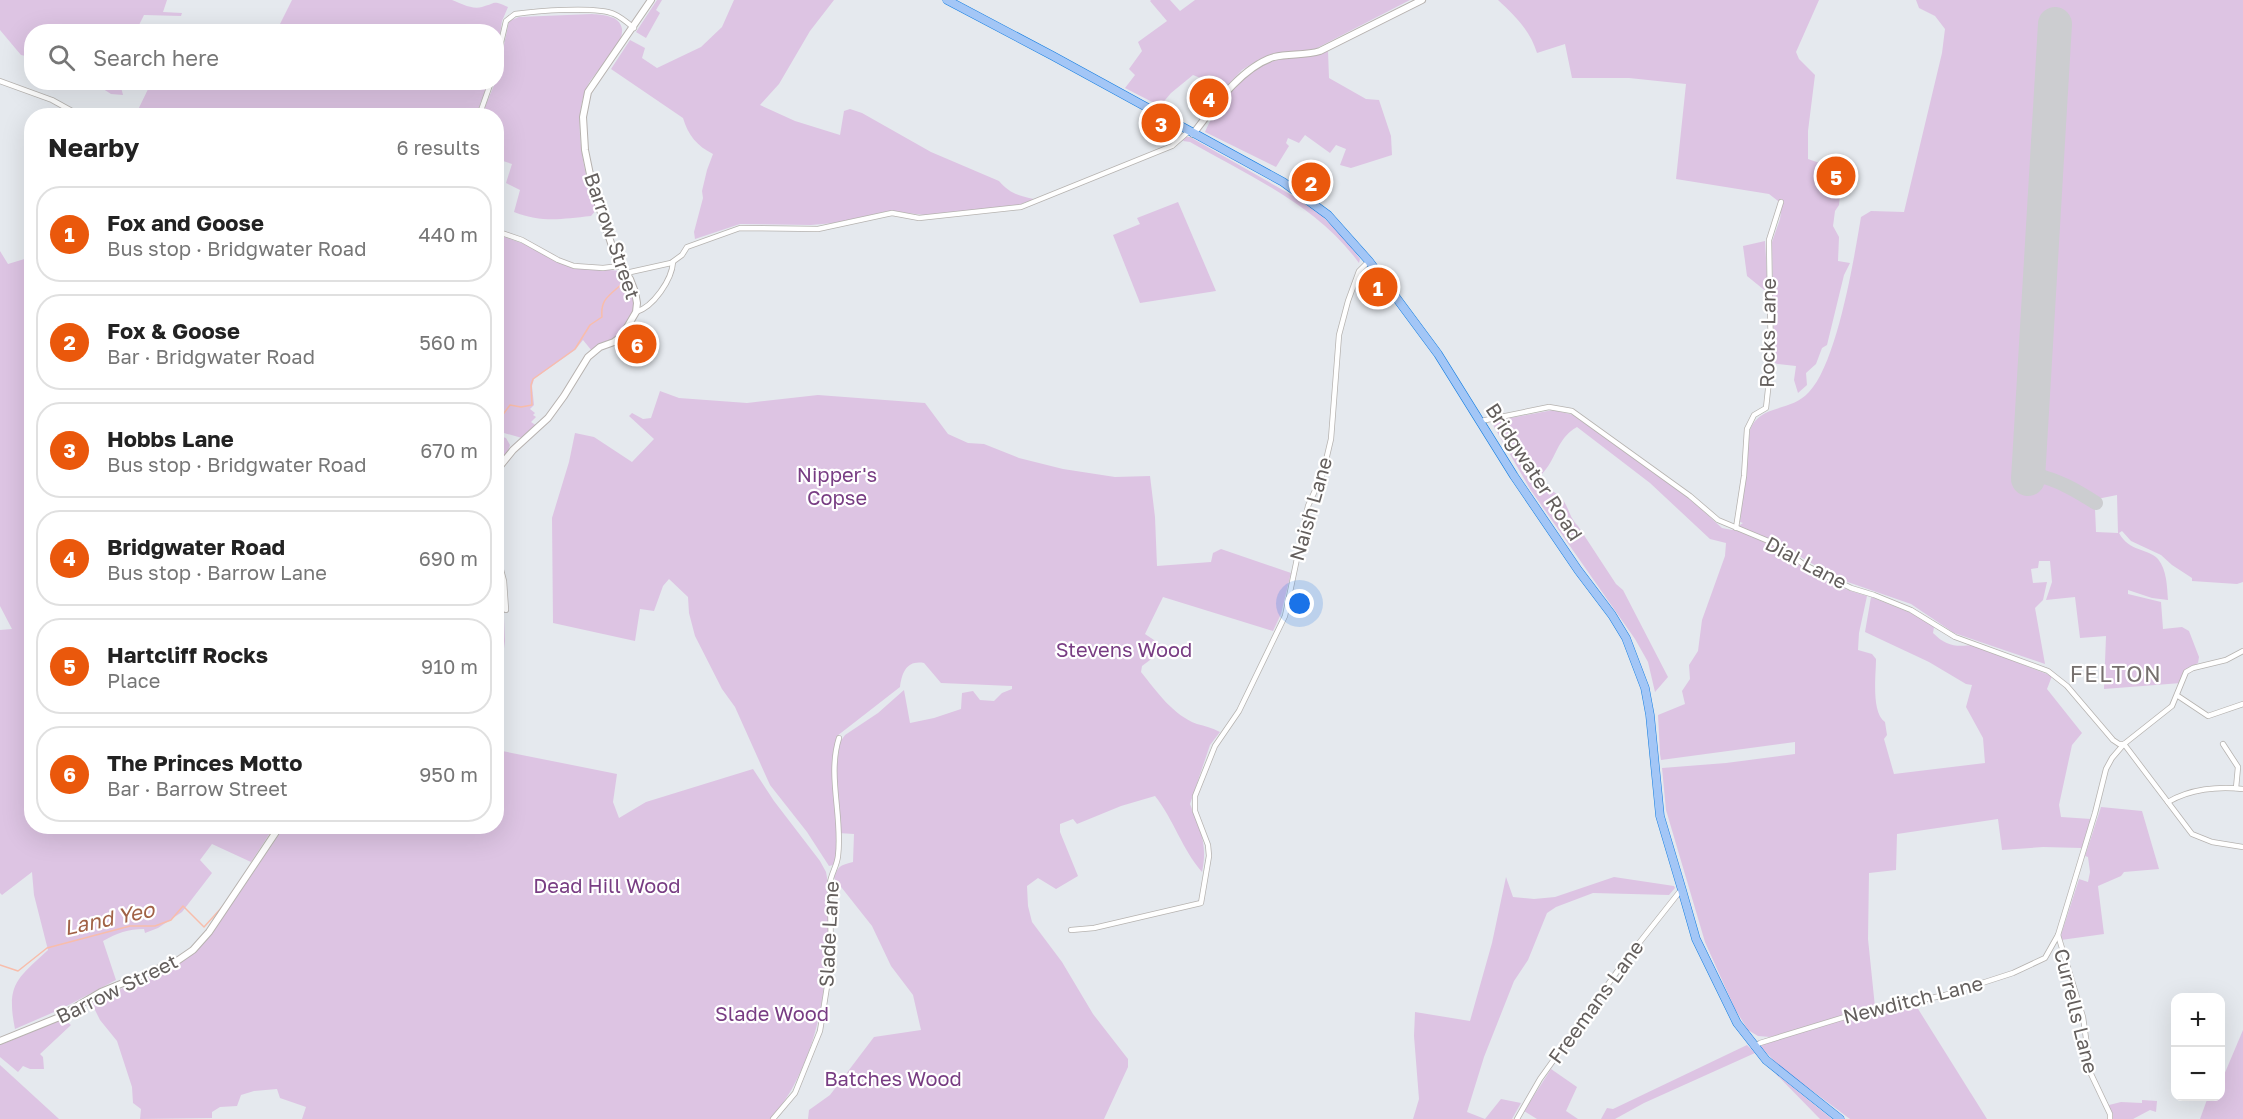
<!DOCTYPE html>
<html lang="en">
<head>
<meta charset="utf-8">
<style>
	:root { --surface:#fff; --page:#f6f6f6; --text:#222; --muted:#767676; --line:#e0e0e0; --accent:#ea580c }
	body { margin:0; font-family:"Golos Text",sans-serif; background:var(--page); color:var(--text) }
	.controls { position:absolute; right:18px; bottom:18px; display:grid; overflow:hidden; border-radius:12px; box-shadow:0 6px 24px #0002 }
	.controls button { width:54px; height:54px; display:grid; place-items:center; padding:0; border:0; border-bottom:2px solid var(--line); background:var(--surface); color:var(--text); font:30px sans-serif }
	.you { position:absolute; left:1300px; top:604px; width:21px; height:21px; margin:-15px; border:4px solid #fff; border-radius:50%; background:#1a73e8; box-shadow:0 0 0 9px #1a73e833 }
	.badge { display:grid; place-items:center; width:39px; height:39px; border-radius:50%; background:var(--accent); color:#fff; font-size:20px; font-weight:700 }
	.pin { position:absolute; translate:-50% -50%; border:3px solid #fff; box-shadow:0 2px 6px #0006 }
	.list { margin:0; padding:0; list-style:none }
	h2 { display:flex; justify-content:space-between; align-items:center; height:78px; margin:0; padding:0 24px; font-size:26px }
	h2 small { font-size:20px; font-weight:400; color:var(--muted) }
	.list li { display:grid; grid-template-columns:39px 1fr auto; gap:18px; align-items:center; box-sizing:border-box; height:96px; margin:0 12px 12px; padding:0 12px; border:2px solid var(--line); border-radius:24px }
	.list b { display:block; font-size:22px; white-space:nowrap }
	.list p { margin:0; font-size:20px; white-space:nowrap; color:var(--muted) }
	.list em { font-size:20px; font-style:normal; color:var(--muted) }
	.icon { flex:none; width:33px; height:33px; fill:none; stroke:currentColor; stroke-width:2; stroke-linecap:round; stroke-linejoin:round }
	.map { position:relative; flex:none; width:2243px; height:1119px; overflow:hidden }
	.search { position:absolute; background:var(--surface); box-shadow:0 6px 24px #0002; left:24px; top:24px; width:480px; height:66px; display:flex; align-items:center; gap:15px; box-sizing:border-box; padding:0 21px; border-radius:24px; color:var(--muted); font-size:22px }
	.panel { position:absolute; background:var(--surface); box-shadow:0 6px 24px #0002; left:24px; top:108px; width:480px; height:726px; border-radius:24px }
	.map>svg:first-child { display:block }
</style>
</head>
<body>
<div class="map">
<svg width="2243" height="1119" viewBox="0 0 2243 1119">
	<rect width="100%" height="100%" fill="#e5e9ee"/>
	<g fill="#ddc4e3" fill-rule="evenodd">
		<path d="M0,0H167L163,12L182,13L181,16L144,15L136,31L32,32L31,57L21,55L0,30Z"/>
		<path d="M292,0H452C460,3 472,10 482,7C497,3 492,0 508,7L502,21L497,56L496,32H276Z"/>
		<path d="M657,0H662L656,10L660,13L646,38L636,32Z"/>
		<path d="M734,0H834L810,31L779,84L760,105L795,121L840,135L844,111L850,109L862,113L931,152L999,181C1009,193 1019,196 1034,199L1016,206L925,215L889,211L834,223L811,225L740,224L695,239L694,232L703,198L702,191L707,170L713,154C697,146 688,135 683,118L611,69L630,40L645,48L642,58L657,68L701,47L722,27Z"/>
		<path d="M1151,0H1170L1180,11L1195,0H1410L1315,49L1271,54L1258,60L1242,70L1225,88L1193,75L1171,93L1160,106L1125,88L1135,75L1129,69L1142,51L1138,42L1167,21L1150,1Z"/>
		<path d="M1498,0H1819L1796,52L1799,59L1815,75L1808,131V159L1837,169L1842,174L1839,205L1835,211L1833,226L1839,237L1838,261L1850,263L1844,275L1827,345L1822,348L1816,364L1806,373L1807,385L1798,393L1794,380L1796,366L1777,364L1774,362L1772,242L1780,219L1782,204L1769,194L1676,179L1686,84L1629,78H1572L1565,44L1537,53C1530,30 1515,16 1498,0Z"/>
		<path d="M1916,0H2243V582L2237,584L2192,581V578L2172,565L2161,555L2131,541L2122,531L2119,533C2129,552 2148,548 2158,559C2167,570 2167,587 2168,600L2152,598L2128,590V594L2161,602L2163,629L2182,627L2189,631L2199,657L2198,663L2185,670L2181,683L2104,689L2106,636L2080,638L2075,597L2046,600L2052,582L2050,561H2039L2038,568L2031,569L2033,583L2047,582L2043,600L2035,608L2045,664L1954,633L1911,604L1839,579L1799,556L1789,557C1812,576 1838,588 1867,596L1859,633L1858,650L1872,654L1876,659C1876,676 1871,712 1885,722L1887,735L1884,739L1894,774L1985,763L1983,738L1966,707L1972,685L1966,684L1929,662L1865,632L1871,597L1916,615L1934,627L1933,633C1946,646 1955,647 1973,645L2052,676L2047,689L2082,733L2072,745L2059,805L2061,817L2091,819L2082,848L2043,847L2002,850L1998,819L1897,834L1896,870L1869,873L1868,939L1875,1007L1770,1037L1758,1036L1748,1030L1735,1009L1705,942L1666,810L1662,768L1726,763L1795,754V742L1661,760L1660,754L1658,715L1685,704L1682,691L1690,679L1689,665L1698,651L1702,620L1725,556L1726,543L1710,539L1650,483L1577,427C1556,439 1557,459 1541,475C1545,492 1555,489 1563,500C1570,510 1569,517 1578,526L1616,584L1623,590L1668,677L1655,692L1648,662L1635,639L1530,489L1493,425L1494,421L1553,410L1574,415L1690,499L1722,528L1732,530L1743,523L1740,522L1750,430C1761,403 1790,413 1809,392C1837,363 1854,259 1861,217L1871,211L1904,212L1942,53L1945,29L1935,16L1919,8ZM2056,22L2059,26L2033,459L2036,470L2095,498H2102L2117,495L2118,533L2096,532L2095,508L2074,492L2048,480L2025,479L2023,474L2050,27L2052,24Z"/>
		<path d="M592,14C602,15 620,15 622,29C624,45 598,69 589,83C570,115 584,177 597,209L591,216C561,219 543,223 514,212L520,190L506,183L512,164L497,159L496,116H481L495,83L496,82L509,21L519,17Z"/>
		<path d="M1328,51L1329,78L1366,99L1379,100L1391,136L1392,155L1351,168L1340,165L1346,149L1336,145L1330,153L1305,135L1299,143L1288,138L1286,143L1289,146L1276,167L1205,132C1216,106 1248,66 1277,60C1294,56 1311,59 1328,51Z"/>
		<path d="M94,83H120L123,95L111,94Z"/>
		<path d="M151,83H490L485,95L481,101L477,115L278,116L254,110H242L240,115L135,116Z"/>
		<path d="M1186,137H1190L1295,197L1322,216L1344,238L1360,259L1359,263C1317,205 1251,177 1190,142L1183,141Z"/>
		<path d="M1178,202L1216,291L1140,303L1113,235L1140,224L1137,218Z"/>
		<path d="M496,234L527,245L575,267L621,271C637,291 640,320 617,338C609,343 600,347 592,351L583,340L575,350L534,379L532,386L534,405L530,409L535,413L533,415L536,417L531,422L537,426L522,438L497,431Z"/>
		<path d="M1765,241L1768,293L1747,276L1743,246Z"/>
		<path d="M0,251L8,264L31,257L32,826H265L272,830L251,862L212,844L200,860L212,873L182,912L158,928L145,933L144,929C128,929 117,933 103,941L116,980L61,1009L15,1029C6,984 17,979 48,950L34,895L32,872L2,895L0,893V630L12,629L0,606Z"/>
		<path d="M660,391L679,398L747,403L818,395L925,403L948,434L968,443L984,444L1019,458L1063,469L1115,477L1150,476L1155,517L1157,566L1211,562L1213,553L1221,549L1291,573L1281,614L1273,631L1163,597L1145,634L1166,648L1142,666L1141,672C1157,692 1173,715 1197,724C1205,726 1212,728 1220,732L1210,745L1190,804C1200,829 1208,844 1202,872C1182,849 1174,820 1155,796L1121,806L1077,824L1073,819L1060,824V832L1078,876L1056,889L1038,878L1027,886L1028,906L1032,922L1062,962L1093,1014L1128,1059V1067L1104,1119H808L809,1110L830,1095L874,1037L921,1030L913,995L891,966L872,926L834,878C838,865 842,865 853,862L854,834L838,833L835,778L840,742L845,735L878,713L904,690L910,723L934,718L961,709L962,693L973,691L980,700L994,701L1002,693L1012,689V686L941,683L924,663C907,660 902,672 900,687L837,736C830,763 835,783 836,811C836,827 836,843 836,858L833,865L829,866L807,832L770,785L735,707L722,689L695,636L689,613L688,597L669,579L663,586L654,611L640,609L635,641L553,623L552,518L569,462L575,433L594,437L632,462L654,439L629,416L632,413L643,419L651,418Z"/>
		<path d="M497,435L506,438L510,445L507,454L497,467Z"/>
		<path d="M497,593L503,596L505,641L497,701Z"/>
		<path d="M497,750L617,774L613,802L619,818L646,802L753,769L774,801L820,861L826,872L828,883C829,954 828,1021 794,1085C788,1097 779,1108 771,1119H302L306,1107L280,1098L277,1089L254,1091L241,1095L237,1106L220,1107L212,1112V1118L140,1119L141,1109L133,1103L132,1087L117,1041L100,1020L91,1002L176,965L196,952L234,901L284,827L496,826Z"/>
		<path d="M2101,807L2142,811L2159,869L2124,872L2121,876L2098,886L2104,934L2061,940V935L2079,879L2088,882L2090,872L2088,857L2085,856Z"/>
		<path d="M1506,877L1513,897L1534,899L1555,897L1614,877L1674,886L1675,888L1669,895L1593,893L1556,907L1547,913L1528,960L1514,981L1484,1057L1467,1112L1485,1119H1413L1419,1099L1414,1036L1415,1012L1470,1021L1492,943Z"/>
		<path d="M1915,1004L1987,1119H1850L1779,1066L1761,1047L1762,1045L1830,1023Z"/>
		<path d="M63,1019L71,1025L40,1054L43,1057L44,1069H30L23,1066L18,1072L0,1057V1045Z"/>
		<path d="M2243,1030V1119H2200L2208,1097L2220,1096L2221,1075H2224Z"/>
		<path d="M1747,1045L1755,1053L1644,1103L1615,1119H1601L1607,1108L1613,1109Z"/>
		<path d="M0,1065L59,1119H0Z"/>
		<path d="M1551,1069L1577,1087L1566,1111L1578,1119H1537L1524,1111Z"/>
		<path d="M1774,1072L1832,1119H1820Z"/>
		<path d="M1501,1099L1521,1103L1512,1119H1485Z"/>
		<path d="M2142,1100L2157,1101L2156,1112L2150,1110L2133,1119H2111L2109,1105L2121,1102L2142,1103Z"/>
	</g>
	<g fill="none" stroke-linecap="round" stroke-linejoin="round">
		<g stroke="#f8bdab" stroke-width="1.5">
			<path d="M496,424L510,405L521,407L532,405L531,385L533,379L575,349L590,325L602,317C600,299 610,295 623,283"/>
			<path d="M496,430V435"/>
			<path d="M268,839L275,826"/>
			<path d="M0,965L18,971L47,948L130,926H155L171,920L183,906L204,927L224,905"/>
		</g>
		<path stroke="#cccdd0" stroke-width="14" d="M2029,466L2036,475C2059,480 2077,491 2096,503"/>
		<path stroke="#cccdd0" stroke-width="34" d="M2028,479L2055,24"/>
		<defs>
			<g id="minor">
				<path d="M496,64L506,21L515,14C535,11 597,6 614,14C621,17 628,23 634,28"/>
				<path d="M0,81L52,100L81,116"/>
				<path d="M244,116L254,113L264,116"/>
				<path d="M479,116L491,82"/>
				<path d="M496,231L522,240L558,260L574,266L603,268L620,266"/>
				<path d="M626,273L671,263L682,255L687,247L740,228L818,229L892,213L919,218L1021,207L1172,146L1189,131"/>
				<path d="M636,312C653,307 672,280 673,262"/>
				<path d="M1481,421L1549,407L1572,411L1690,496L1718,520L1778,545L1803,564L1851,588L1874,595L1911,610L1955,637L2048,671L2067,686L2113,740L2119,744H2124"/>
				<path d="M496,481V504"/>
				<path d="M1736,528L1744,476L1747,429L1754,415L1766,408L1771,362L1769,240L1781,202"/>
				<path d="M496,551L504,581L506,610"/>
				<path d="M2178,696L2208,716L2243,704"/>
				<path d="M2124,744L2192,834L2212,842L2243,847"/>
				<path d="M2223,744L2238,767L2236,788"/>
				<path d="M2168,802C2190,789 2218,786 2243,789"/>
				<path d="M1071,930L1094,928L1201,903L1209,856L1208,845L1195,811V796L1215,746L1239,711L1285,616L1308,506L1323,473L1331,439L1339,335L1348,301L1359,271L1369,261"/>
				<path d="M2058,935L2083,1017L2091,1074L2110,1114V1119"/>
				<path d="M1754,1047L1760,1043L1848,1016L1945,995L2013,973L2045,958L2058,935L2095,813L2106,769L2112,758L2124,744L2172,706L2186,672L2193,668L2226,660L2243,651"/>
				<path d="M773,1119L795,1093L820,1031L831,961L830,883C831,874 837,866 838,856C843,817 827,776 839,738"/>
				<path d="M1517,1119L1540,1079L1624,962L1681,890"/>
			</g>
			<g id="secondary">
				<path d="M1193,134C1213,108 1241,67 1274,57C1289,53 1305,56 1320,51L1422,0"/>
				<path d="M496,471L513,450L548,418L564,396L588,357L600,347L614,342L622,336L636,312L637,303L635,292L630,279L617,261L593,189L585,150L583,117L588,92L651,0"/>
				<path d="M0,1041L57,1018L101,992L177,961L193,950L209,932L280,826"/>
			</g>
			<path id="trunk" d="M947,0L1053,56L1283,182L1328,215L1369,261L1438,354L1514,476L1578,570L1612,615L1626,638L1645,688L1650,715L1660,816L1682,890L1696,939L1737,1023L1766,1060L1840,1119"/>
		</defs>
		<use href="#minor" stroke="#b6b3b0" stroke-width="6"/>
		<use href="#secondary" stroke="#b7b2af" stroke-width="8"/>
		<use href="#trunk" stroke="#137de0" stroke-width="9"/>
		<use href="#minor" stroke="#fff" stroke-width="4.5"/>
		<use href="#secondary" stroke="#fff" stroke-width="6"/>
		<use href="#trunk" stroke="#a3c6f6" stroke-width="8"/>
	</g>
	<g text-anchor="middle" stroke-width="4.5" stroke-linejoin="round" paint-order="stroke">
		<g font-size="20" fill="#645f5d" stroke="#fff">
			<text transform="translate(612 236) rotate(71)" y="7">Barrow Street</text>
			<text transform="translate(1768 333) rotate(-89)" y="7">Rocks Lane</text>
			<text transform="translate(1534 472) rotate(57)" y="7">Bridgwater Road</text>
			<text transform="translate(1311 509) rotate(-74)" y="7">Naish Lane</text>
			<text transform="translate(1806 563) rotate(28)" y="7">Dial Lane</text>
			<text transform="translate(829 934) rotate(-87)" y="7">Slade Lane</text>
			<text transform="translate(117 989) rotate(-26)" y="7">Barrow Street</text>
			<text transform="translate(1913 1000) rotate(-14)" y="7">Newditch Lane</text>
			<text transform="translate(1596 1002) rotate(-54)" y="7">Freemans Lane</text>
			<text transform="translate(2076 1011) rotate(76)" y="7">Currells Lane</text>
		</g>
		<g font-size="20" fill="#783d83" stroke="#fff">
			<text x="837" y="482">Nipper's<tspan x="837" dy="23">Copse</tspan></text>
			<text x="1124" y="657">Stevens Wood</text>
			<text x="607" y="893">Dead Hill Wood</text>
			<text x="772" y="1021">Slade Wood</text>
			<text x="893" y="1086">Batches Wood</text>
		</g>
		<g font-size="21" font-style="italic" fill="#a16246" stroke="#fff">
			<text transform="translate(109 919) rotate(-12)" y="7">Land Yeo</text>
		</g>
		<g font-size="22" letter-spacing="1.5" fill="#76706e" stroke="#fff">
			<text x="2116" y="682">FELTON</text>
		</g>
	</g>
</svg>
<div class="controls">
<button>+</button>
<button>−</button>
</div>
<div class="you"></div>
<div class="pin badge" style="left:1378px;top:287px">1</div>
<div class="pin badge" style="left:1311px;top:182px">2</div>
<div class="pin badge" style="left:1161px;top:123px">3</div>
<div class="pin badge" style="left:1209px;top:98px">4</div>
<div class="pin badge" style="left:1836px;top:176px">5</div>
<div class="pin badge" style="left:637px;top:344px">6</div>
<div class="search"><svg class="icon" aria-label="search" viewBox="0 0 24 24"><circle cx="10" cy="10" r="6"/><path d="M15 15l6 6"/></svg>Search here</div>
<section class="panel">
<h2>Nearby<small>6 results</small></h2>
<ul class="list">
<li><span class="badge">1</span><div><b>Fox and Goose</b><p>Bus stop · Bridgwater Road</p></div><em>440 m</em></li>
<li><span class="badge">2</span><div><b>Fox &amp; Goose</b><p>Bar · Bridgwater Road</p></div><em>560 m</em></li>
<li><span class="badge">3</span><div><b>Hobbs Lane</b><p>Bus stop · Bridgwater Road</p></div><em>670 m</em></li>
<li><span class="badge">4</span><div><b>Bridgwater Road</b><p>Bus stop · Barrow Lane</p></div><em>690 m</em></li>
<li><span class="badge">5</span><div><b>Hartcliff Rocks</b><p>Place</p></div><em>910 m</em></li>
<li><span class="badge">6</span><div><b>The Princes Motto</b><p>Bar · Barrow Street</p></div><em>950 m</em></li>
</ul>
</section>
</div>
</body>
</html>
